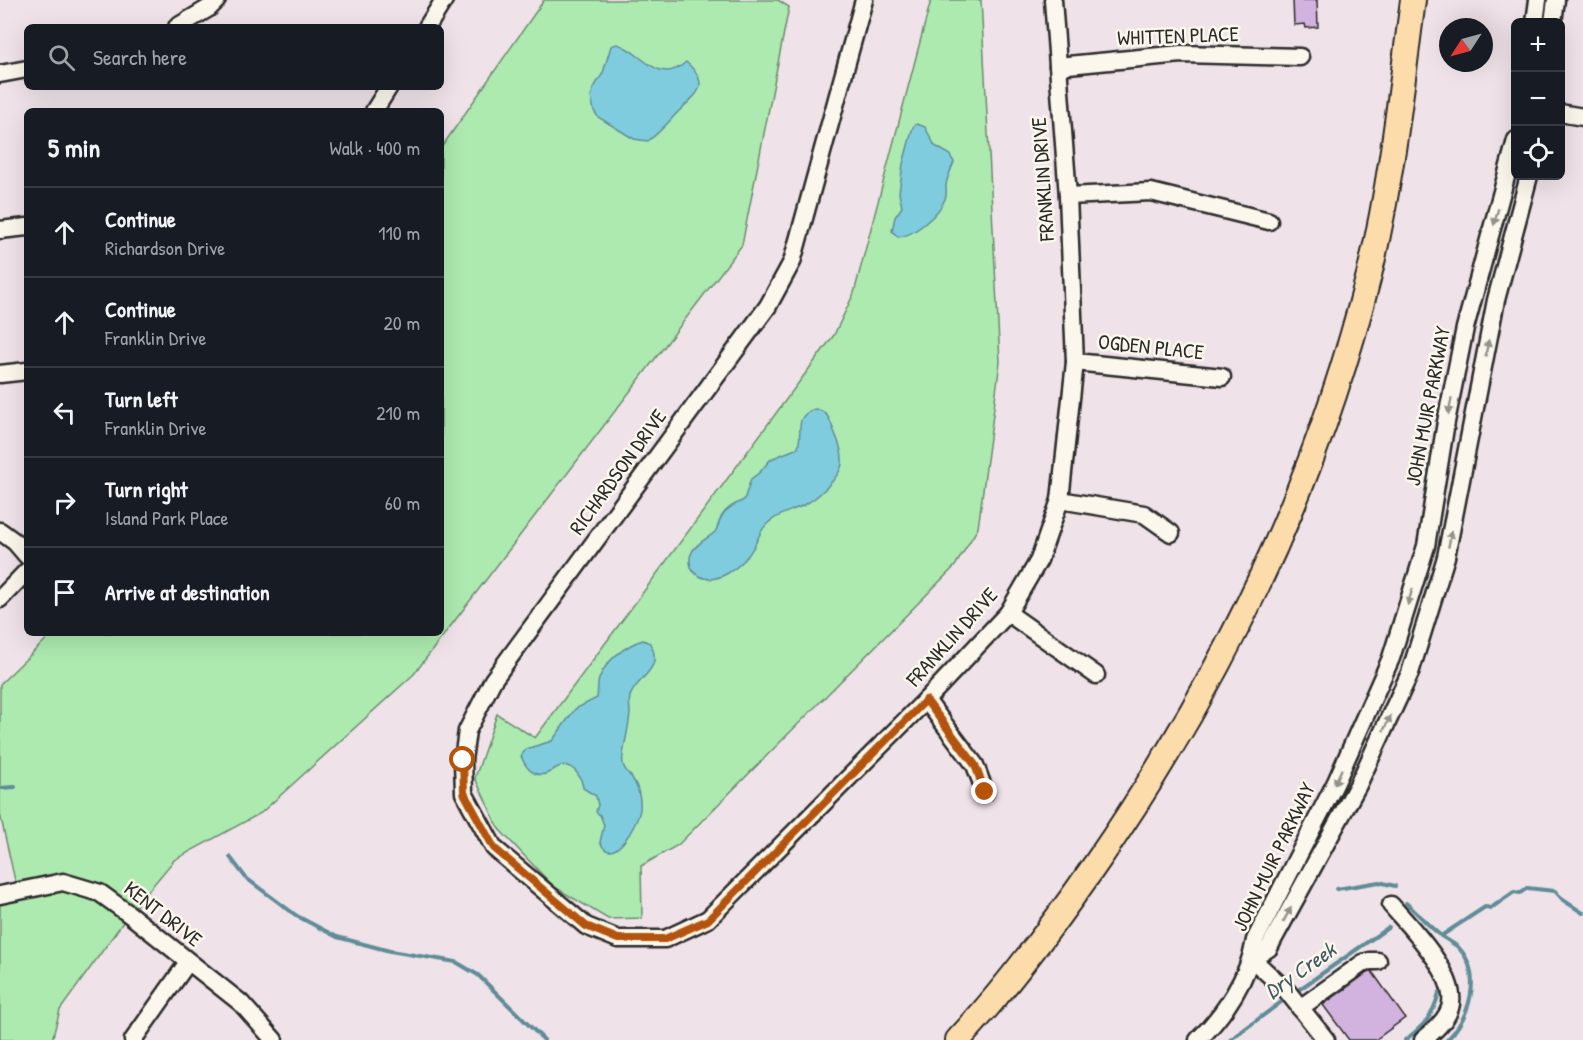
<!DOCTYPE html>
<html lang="en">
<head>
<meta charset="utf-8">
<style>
	:root { --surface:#171b24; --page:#20242c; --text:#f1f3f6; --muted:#9ea1a6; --line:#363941 }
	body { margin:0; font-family:"Patrick Hand",sans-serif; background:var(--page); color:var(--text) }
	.controls { position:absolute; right:18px; top:18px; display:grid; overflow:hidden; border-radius:9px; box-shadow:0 6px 24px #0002 }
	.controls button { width:54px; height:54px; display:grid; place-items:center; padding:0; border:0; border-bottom:2px solid var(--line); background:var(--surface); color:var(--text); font:30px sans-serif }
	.compass { position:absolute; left:1439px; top:18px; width:54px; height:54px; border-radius:50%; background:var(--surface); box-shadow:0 6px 24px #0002; rotate:234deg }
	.stop { position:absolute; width:18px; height:18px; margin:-14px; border:4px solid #b45309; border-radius:50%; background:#fff }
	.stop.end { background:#b45309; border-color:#fff; box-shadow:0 2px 6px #0008 }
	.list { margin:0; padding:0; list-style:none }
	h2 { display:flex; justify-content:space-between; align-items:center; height:78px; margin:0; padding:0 24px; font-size:26px }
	h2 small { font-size:20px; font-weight:400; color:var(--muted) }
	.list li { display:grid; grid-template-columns:39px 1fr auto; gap:18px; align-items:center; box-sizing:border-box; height:90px; padding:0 24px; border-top:2px solid var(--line) }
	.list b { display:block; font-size:22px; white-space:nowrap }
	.list p { margin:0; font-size:20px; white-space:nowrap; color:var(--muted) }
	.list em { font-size:20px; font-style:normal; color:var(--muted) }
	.icon { flex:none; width:33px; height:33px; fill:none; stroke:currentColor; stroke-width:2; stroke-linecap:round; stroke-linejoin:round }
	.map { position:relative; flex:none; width:1583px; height:1040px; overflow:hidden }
	.search { position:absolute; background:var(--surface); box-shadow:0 6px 24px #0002; left:24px; top:24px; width:420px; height:66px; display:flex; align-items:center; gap:15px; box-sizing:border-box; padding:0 21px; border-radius:9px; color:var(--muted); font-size:22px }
	.panel { position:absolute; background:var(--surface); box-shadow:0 6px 24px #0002; left:24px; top:108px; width:420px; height:528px; border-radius:9px }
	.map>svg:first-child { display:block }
</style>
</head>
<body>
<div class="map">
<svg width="1583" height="1040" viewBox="0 0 1583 1040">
	<rect width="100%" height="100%" fill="#efe2e8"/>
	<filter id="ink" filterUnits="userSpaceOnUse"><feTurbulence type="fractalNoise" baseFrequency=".0167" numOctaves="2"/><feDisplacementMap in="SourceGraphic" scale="12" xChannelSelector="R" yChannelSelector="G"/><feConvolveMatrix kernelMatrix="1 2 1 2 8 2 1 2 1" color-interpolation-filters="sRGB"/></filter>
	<g filter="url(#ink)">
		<g fill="#aceab0" stroke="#6c8a6e" stroke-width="1.5">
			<path d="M544,0H778L789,7L742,245L414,674L261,813L174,860L129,914L60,1010L52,1040H0V894L16,885L0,814V684L53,633H441V148Z"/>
			<path d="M931,0H981L1000,362L978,528L955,566L678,845L641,866L642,918L608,919L553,886L499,829L475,778L497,714L535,738L834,335L854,293Z"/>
		</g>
		<g fill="#80ccdf" stroke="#5e8c97" stroke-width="1.5">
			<path d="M617,44C641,50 658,88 686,62C713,86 696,94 676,114C667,124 659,133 648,141L634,139L598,117L594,111L591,97L593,89L603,73L611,46Z"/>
			<path d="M917,124L925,127L935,146L949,154L954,162C951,170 947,177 946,185C946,190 947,195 945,199C939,214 914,236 898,237L892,231L895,217L902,207L899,193L903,164L913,127Z"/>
			<path d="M815,409C828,411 830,420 834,431C838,440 843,453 842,462C842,476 816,499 804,505C792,511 777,514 767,524C760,530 758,540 753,548C744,565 712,592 693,571C690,567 689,559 691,554C695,544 707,539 715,532C718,528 718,524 720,520C724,509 735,504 744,500L751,479L760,472L771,459L798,448C803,431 793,416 815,409Z"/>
			<path d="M643,640L650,643C664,669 640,675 631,694C628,699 630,707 630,713C629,725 626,737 624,749C623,755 621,762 624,767C626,771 630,775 632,778C638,786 641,799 640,809C639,822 612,871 600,842L604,825L600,815L596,812L598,805L596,796L583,788C582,778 574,764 562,766C558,766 553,770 550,772C536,780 526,769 521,756L526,749L552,741L575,709L597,698C598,692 597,685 599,679C605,661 626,645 643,640Z"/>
		</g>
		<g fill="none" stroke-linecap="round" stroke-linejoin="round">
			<g stroke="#5e8c97" stroke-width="4">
				<path d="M0,788L15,787"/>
				<path d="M230,857L246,878L297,916L337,937L390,951L456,962L478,975L544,1040"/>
				<path d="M1337,889L1379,882L1395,886"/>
				<path d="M1406,903C1418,914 1428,925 1440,935C1446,940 1454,943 1459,948C1483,975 1470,1017 1447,1040"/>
				<path d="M1441,936L1485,907L1491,908L1514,892L1520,893L1527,888L1555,891L1563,900L1583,913"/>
				<path d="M1294,993L1389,927"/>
				<path d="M1230,1040L1288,997"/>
				<path d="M1405,1040C1425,1025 1432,1017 1439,993"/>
			</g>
		</g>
		<g fill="#d2b2de" stroke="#2b2b2b" stroke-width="1.5">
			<path d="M1293,0H1317L1318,27L1306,28L1305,24L1294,25Z"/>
			<path d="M1371,970L1405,1018L1375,1040H1349L1323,1005Z"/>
		</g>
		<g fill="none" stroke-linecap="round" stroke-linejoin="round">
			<defs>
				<g id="minor">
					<path d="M864,0L792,262L768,306L493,680L467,731L463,760L464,793L494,848L586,926L618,939H665L708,919L926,700L1008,613L1039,560L1060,500L1075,362L1068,196L1053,0"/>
					<path d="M1535,22L1538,0"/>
					<path d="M1553,22L1556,0"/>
					<path d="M177,27L209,8L217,0"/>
					<path d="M427,27L444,0"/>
					<path d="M1058,66L1181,54L1300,57"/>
					<path d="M0,74L27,69"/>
					<path d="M374,111L389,87"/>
					<path d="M1560,113L1583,117"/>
					<path d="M1068,196L1151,192L1269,221"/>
					<path d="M0,230L27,227"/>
					<path d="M1075,362L1222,377"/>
					<path d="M0,374L27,371"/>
					<path d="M1060,500L1144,514L1171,533"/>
					<path d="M0,531L15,542L27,556"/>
					<path d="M0,599L27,571"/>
					<path d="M1008,613L1096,675"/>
					<path d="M926,700L975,765L985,792"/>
					<path d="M0,895L63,882L100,893L129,914L241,1003L274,1040"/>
					<path d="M1391,905C1410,927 1460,977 1450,1008C1446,1021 1433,1032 1423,1040"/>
					<path d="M1252,959L1269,948L1273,940L1358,785L1410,673L1446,557L1496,300L1529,176"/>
					<path d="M1252,959L1287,991L1326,1040"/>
					<path d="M1300,1008L1363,963L1370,961H1378"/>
					<path d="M133,1040L188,962"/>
					<path d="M1198,1040C1225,1014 1249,977 1255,940L1336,782L1391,658L1426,546L1446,422L1465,328L1516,140"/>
				</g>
				<path id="highway" d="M958,1040C1009,985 1054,924 1097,862C1220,684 1316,486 1369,275C1391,185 1401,92 1413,0"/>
			</defs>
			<use href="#minor" stroke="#2b2b2b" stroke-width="21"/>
			<use href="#highway" stroke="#2b2b2b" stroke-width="28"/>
			<use href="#minor" stroke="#fbf7ec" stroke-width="16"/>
			<use href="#highway" stroke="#fddcac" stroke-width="24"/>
		</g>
		<defs><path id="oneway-solid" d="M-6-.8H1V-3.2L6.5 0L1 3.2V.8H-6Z" transform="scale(1.5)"/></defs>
		<g fill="#93918c">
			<use href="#oneway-solid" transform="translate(1496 217) rotate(105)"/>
			<use href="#oneway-solid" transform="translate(1487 348) rotate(-79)"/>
			<use href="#oneway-solid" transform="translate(1450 406) rotate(101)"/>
			<use href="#oneway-solid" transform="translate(1450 539) rotate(-79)"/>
			<use href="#oneway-solid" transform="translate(1410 597) rotate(107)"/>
			<use href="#oneway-solid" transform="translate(1387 723) rotate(-65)"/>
			<use href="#oneway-solid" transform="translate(1338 777) rotate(115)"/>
			<use href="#oneway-solid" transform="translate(1287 915) rotate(-61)"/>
		</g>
	</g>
	<g fill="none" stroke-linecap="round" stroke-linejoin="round" filter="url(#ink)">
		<path stroke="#b45309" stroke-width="8" d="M463,760L464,793L494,848L586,926L618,939H665L708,920L926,700L975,765L985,792"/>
	</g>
	<g text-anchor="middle" stroke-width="5" stroke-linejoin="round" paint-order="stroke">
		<g font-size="21" fill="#2b2b2b" stroke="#fbf7ec">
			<text transform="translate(1178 36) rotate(-2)" y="7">WHITTEN PLACE</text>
			<text transform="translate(1043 179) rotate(-94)" y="7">FRANKLIN DRIVE</text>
			<text transform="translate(1151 347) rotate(6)" y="7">OGDEN PLACE</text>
			<text transform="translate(1428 406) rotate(-79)" y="7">JOHN MUIR PARKWAY</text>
			<text transform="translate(618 472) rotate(-54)" y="7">RICHARDSON DRIVE</text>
			<text transform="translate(952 637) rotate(-48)" y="7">FRANKLIN DRIVE</text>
			<text transform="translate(1274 857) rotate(-64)" y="7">JOHN MUIR PARKWAY</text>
			<text transform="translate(163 914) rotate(38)" y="7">KENT DRIVE</text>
		</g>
		<g font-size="22" font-style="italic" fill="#445b61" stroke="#fbf7ec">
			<text transform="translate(1300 970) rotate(-35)" y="8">Dry Creek</text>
		</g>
	</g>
</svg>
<div class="controls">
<button>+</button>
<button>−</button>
<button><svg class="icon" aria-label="locate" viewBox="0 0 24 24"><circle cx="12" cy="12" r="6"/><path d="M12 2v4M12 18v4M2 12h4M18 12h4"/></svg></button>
</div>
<svg class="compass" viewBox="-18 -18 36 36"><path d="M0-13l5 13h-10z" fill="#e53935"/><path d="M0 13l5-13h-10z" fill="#9ea1a6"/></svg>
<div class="stop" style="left:463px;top:760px"></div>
<div class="stop end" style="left:985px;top:792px"></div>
<div class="search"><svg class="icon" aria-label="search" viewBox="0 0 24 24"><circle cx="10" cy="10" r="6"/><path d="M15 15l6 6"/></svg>Search here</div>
<section class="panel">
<h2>5 min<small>Walk · 400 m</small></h2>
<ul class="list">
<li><svg class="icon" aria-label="ahead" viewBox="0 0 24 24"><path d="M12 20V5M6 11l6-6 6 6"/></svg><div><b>Continue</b><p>Richardson Drive</p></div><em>110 m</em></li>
<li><svg class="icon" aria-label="ahead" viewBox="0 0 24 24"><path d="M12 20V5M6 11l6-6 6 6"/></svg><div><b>Continue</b><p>Franklin Drive</p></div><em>20 m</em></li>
<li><svg class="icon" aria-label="left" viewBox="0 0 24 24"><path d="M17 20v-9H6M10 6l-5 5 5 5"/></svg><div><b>Turn left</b><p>Franklin Drive</p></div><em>210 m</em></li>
<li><svg class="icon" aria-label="right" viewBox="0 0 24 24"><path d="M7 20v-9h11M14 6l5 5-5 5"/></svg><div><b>Turn right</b><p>Island Park Place</p></div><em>60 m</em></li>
<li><svg class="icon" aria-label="arrive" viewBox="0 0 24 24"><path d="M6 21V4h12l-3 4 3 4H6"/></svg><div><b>Arrive at destination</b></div></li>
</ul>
</section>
</div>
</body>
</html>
